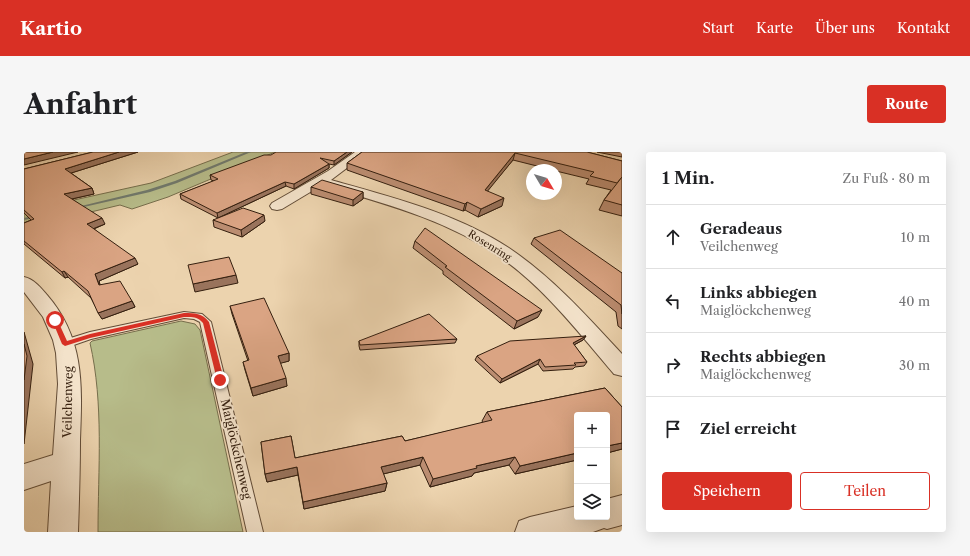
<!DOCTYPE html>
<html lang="de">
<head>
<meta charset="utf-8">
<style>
	:root { --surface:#fff; --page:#f6f6f6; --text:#202124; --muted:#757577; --line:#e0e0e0; --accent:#d93025 }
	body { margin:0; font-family:"Libre Caslon Text",serif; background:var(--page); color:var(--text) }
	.controls { position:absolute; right:12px; bottom:12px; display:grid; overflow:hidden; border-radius:4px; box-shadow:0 4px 16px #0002 }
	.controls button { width:36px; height:36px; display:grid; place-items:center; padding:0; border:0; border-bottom:1px solid var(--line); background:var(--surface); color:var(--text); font:20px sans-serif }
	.compass { position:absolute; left:502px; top:12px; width:36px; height:36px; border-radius:50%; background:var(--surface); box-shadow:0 4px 16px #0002; rotate:128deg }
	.stop { position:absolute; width:12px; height:12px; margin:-9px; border:3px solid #d93025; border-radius:50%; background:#fff }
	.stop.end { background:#d93025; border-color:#fff; box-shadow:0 1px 4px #0008 }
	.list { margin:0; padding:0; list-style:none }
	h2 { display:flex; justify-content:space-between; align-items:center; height:52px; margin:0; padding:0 16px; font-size:17px }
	h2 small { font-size:13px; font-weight:400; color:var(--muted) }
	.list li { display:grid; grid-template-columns:26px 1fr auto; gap:12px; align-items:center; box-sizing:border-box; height:64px; padding:0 16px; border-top:1px solid var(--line) }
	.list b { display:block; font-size:15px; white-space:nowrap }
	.list p { margin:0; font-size:13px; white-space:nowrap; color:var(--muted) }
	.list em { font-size:13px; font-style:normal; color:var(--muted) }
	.actions { display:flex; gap:8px; padding:12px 16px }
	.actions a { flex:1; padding:9px 0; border:1px solid var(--accent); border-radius:4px; text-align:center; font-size:14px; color:var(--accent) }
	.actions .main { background:var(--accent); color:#fff }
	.icon { flex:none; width:22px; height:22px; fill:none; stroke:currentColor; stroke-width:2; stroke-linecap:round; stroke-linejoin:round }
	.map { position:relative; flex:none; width:598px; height:380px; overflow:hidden; border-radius:4px }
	header { display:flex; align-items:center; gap:24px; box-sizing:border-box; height:56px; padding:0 20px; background:var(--accent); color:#fff }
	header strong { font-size:19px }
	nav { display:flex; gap:22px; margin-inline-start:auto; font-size:14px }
	.intro { display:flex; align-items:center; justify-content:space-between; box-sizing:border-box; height:96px; padding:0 24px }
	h1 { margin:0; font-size:28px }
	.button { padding:10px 18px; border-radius:4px; background:var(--accent); color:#fff; font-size:14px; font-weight:700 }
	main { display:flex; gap:24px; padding:0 24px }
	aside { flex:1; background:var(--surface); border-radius:4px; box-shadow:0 4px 16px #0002 }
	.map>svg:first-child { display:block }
</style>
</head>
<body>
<header>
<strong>Kartio</strong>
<nav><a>Start</a><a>Karte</a><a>Über uns</a><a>Kontakt</a></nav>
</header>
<div class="intro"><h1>Anfahrt</h1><a class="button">Route</a></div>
<main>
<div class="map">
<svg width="598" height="380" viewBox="0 0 598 380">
	<rect width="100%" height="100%" fill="#ecd3ae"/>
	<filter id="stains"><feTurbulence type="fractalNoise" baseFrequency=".005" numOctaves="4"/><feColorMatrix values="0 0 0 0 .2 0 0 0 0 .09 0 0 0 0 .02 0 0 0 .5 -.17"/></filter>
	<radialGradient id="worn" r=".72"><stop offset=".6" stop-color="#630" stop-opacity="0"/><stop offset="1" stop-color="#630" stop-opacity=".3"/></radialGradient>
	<g fill="#b7bc8a" stroke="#766e4c">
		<path d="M209,0H251L144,45L108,57L96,53L0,76V59L127,31Z"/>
		<path d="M157,169L171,172L176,178L219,380H74C74,317 80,252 66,191L68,189Z"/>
	</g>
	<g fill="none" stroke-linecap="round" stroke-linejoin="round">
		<g fill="#717a6d" fill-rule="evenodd">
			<path d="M222,0H227L153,31L126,40L51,57L49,56L123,38L151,29Z"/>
			<path d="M13,63L15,64V65L0,68V66Z"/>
		</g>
		<defs>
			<path id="lane" d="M160,160L178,162L187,170L239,380H223L176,170L170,167L160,166L67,187L41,196L37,195L35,192L37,189L66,180Z"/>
			<g id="street">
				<path d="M331,0H344L307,28C367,45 432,61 485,96C528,125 563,164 598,202V224L590,222C554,180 519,134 473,103C421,67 358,51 298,33L258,57L253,58L248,57L246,54L248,51L304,19Z"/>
				<path d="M0,125C10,127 17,136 23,143C61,187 58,234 56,288C56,319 55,349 54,380H24L27,329L0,338V312L29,303L34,232L32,201L29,188L19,165L0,140Z"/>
				<path d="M598,343V373L583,377L580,376L569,380H491L495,369L506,365L553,354V365H583V347Z"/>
			</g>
		</defs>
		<use href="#lane" stroke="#624c37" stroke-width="2"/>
		<use href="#street" stroke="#624c37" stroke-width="2"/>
		<use href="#lane" fill="#f3e2ca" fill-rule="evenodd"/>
		<use href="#street" fill="#f3e2ca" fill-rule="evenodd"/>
	</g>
	<g fill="#bb8d71" stroke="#341f0f">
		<path d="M69,0H114L47,21L68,36L70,42L48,47L81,72L70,77L114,112L75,129L76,133L108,149L111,155L78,167L67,146L44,125L41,126L0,92V71L7,68L0,61V17Z"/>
		<path d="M328,0L310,13L305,12V16L270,37L262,34L194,66L157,47L156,42L190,29L187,28L186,23Z"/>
		<path d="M338,0H563L598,9V64L575,58L580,48L587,38L562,32L565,27L532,19V18H529L489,8L463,39L478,54L454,65L441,58L439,59L323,18V11Z"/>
		<path d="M573,0H598V5Z"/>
		<path d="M287,35L339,40V47L329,54L287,42Z"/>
		<path d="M189,68L241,69L218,85L190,75Z"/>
		<path d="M510,86L598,121V177L594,174L592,160L507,92Z"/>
		<path d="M391,89L514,165L490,177L419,122V119L389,96Z"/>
		<path d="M206,154L265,201V209L256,211L263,234L229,244L221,218L219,210L224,209L208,162Z"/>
		<path d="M562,184L559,188L550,193L563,210L560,214L551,215L549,217L519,219L514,212L476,231L451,208L453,204Z"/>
		<path d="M433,187L431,191L336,198L335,194V189Z"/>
		<path d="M581,236L598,255V297L583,301V263H553V308L491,322L485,313L450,321L448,324L406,335L396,313L359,322L363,331L361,339L280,357L274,323L243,330L241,322L237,290L267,284L271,306L378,284L381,289L459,271L458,269L463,260Z"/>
	</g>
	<g fill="#99735c" stroke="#341f0f">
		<path d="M29,0H54L0,13V7Z"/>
		<path d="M95,0H114L44,22L41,17Z"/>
		<path d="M323,0H328L310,13V9Z"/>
		<path d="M491,1L489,8L458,46L461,38Z"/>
		<path d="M305,12V16L270,37V32Z"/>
		<path d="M261,30L262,34L194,66L193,61Z"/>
		<path d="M68,36L70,42L43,48L40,42Z"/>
		<path d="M339,40V47L329,54V48Z"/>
		<path d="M480,46L478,54L454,65L457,57Z"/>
		<path d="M443,50L441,58L439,59L441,52Z"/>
		<path d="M240,63L241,69L218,85L217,78Z"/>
		<path d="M78,66L81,72L66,78L63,72Z"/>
		<path d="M111,106L114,112L75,129L78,140L75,133L71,122Z"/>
		<path d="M40,119L44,125L41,126L38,120Z"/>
		<path d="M212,123L214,131L171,140L169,132Z"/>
		<path d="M108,149L111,155L78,167L74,161Z"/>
		<path d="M518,158L514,165L490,177L493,169Z"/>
		<path d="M0,180L9,212L0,292Z"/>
		<path d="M562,184L559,188L546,195L549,191Z"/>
		<path d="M265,201V209L254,212V204Z"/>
		<path d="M516,207L514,212L476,231L478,227Z"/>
		<path d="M262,226L263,234L229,244L227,236Z"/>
		<path d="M598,291V297L583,301V294Z"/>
		<path d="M553,301V308L491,322L496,314Z"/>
		<path d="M399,305L396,313L355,323L357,315Z"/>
		<path d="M491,305L485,313L450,321L448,324L406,335L409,327L452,314Z"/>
		<path d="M273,315L274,323L243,330L241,322Z"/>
		<path d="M363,331L361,339L280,357L279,350Z"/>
	</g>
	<g fill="#daa483" stroke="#341f0f">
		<path d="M0,0H29L0,7Z"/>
		<path d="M69,0H95L41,17L68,36L40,42L78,66L63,72L111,106L71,122L75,133L96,129L108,149L74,161L64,139L40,119L38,120L0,89V71L10,67L0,58V17Z"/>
		<path d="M252,0H323L310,9L296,6L305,12L270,32L261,30L193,61L156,42L194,27L186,23L240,3H247Z"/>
		<path d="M338,0H563L598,9V25L593,31L566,24L570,20L491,1L461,38L480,46L457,57L443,50L441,52L323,11Z"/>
		<path d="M598,25V53L580,48Z"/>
		<path d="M298,28L339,40L329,48L287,35Z"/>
		<path d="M219,56L240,63L217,78L189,68Z"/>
		<path d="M401,76L518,158L493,169L421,115L423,114L391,89Z"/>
		<path d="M536,78L598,121V162L597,153L510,86Z"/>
		<path d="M205,105L212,123L169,132L164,113Z"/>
		<path d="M240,146L265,201L254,204L262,226L227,236L219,210L225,208L206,154Z"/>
		<path d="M405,162L433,187L336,193L335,189Z"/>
		<path d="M562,184L549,191L563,210L550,211L552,213L521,215L516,207L478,227L453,204L486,189Z"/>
		<path d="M0,192L3,204L0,228Z"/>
		<path d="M581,236L598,255V291L583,294V263H553V301L496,314L491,305L452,314L453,316L409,327L399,305L357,315L363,331L279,350L273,315L241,322L237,290L267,284L271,306L378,284L381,289L468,268L463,260Z"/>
	</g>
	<path fill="#d93025" d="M160,161C171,161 178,161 185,170L200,228L199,230H194L193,228L179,171C173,164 168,165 160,165L66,186L41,194L38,192L28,168L33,167L43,189L66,182Z"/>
	<g text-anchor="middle" stroke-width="4" stroke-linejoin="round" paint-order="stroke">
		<g font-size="10" fill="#341f0f" stroke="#f3e2ca">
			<text transform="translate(466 93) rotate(32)" y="4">Rosenring</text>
		</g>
		<g font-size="12" fill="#341f0f" stroke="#f3e2ca">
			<text transform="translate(44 250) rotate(-89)" y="4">Veilchenweg</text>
			<text transform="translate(212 297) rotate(77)" y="4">Maiglöckchenweg</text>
		</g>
	</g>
	<rect width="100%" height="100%" filter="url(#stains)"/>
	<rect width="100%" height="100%" fill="url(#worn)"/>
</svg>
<div class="controls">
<button>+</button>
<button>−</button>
<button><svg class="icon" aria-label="layers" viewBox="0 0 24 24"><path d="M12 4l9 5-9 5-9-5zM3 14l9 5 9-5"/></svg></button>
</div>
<svg class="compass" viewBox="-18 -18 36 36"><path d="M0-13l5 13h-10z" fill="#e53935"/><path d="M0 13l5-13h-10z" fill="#757577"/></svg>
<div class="stop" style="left:31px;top:168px"></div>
<div class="stop end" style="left:196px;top:228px"></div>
</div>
<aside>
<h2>1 Min.<small>Zu Fuß · 80 m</small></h2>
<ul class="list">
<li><svg class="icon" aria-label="ahead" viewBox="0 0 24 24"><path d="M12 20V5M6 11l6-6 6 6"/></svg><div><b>Geradeaus</b><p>Veilchenweg</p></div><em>10 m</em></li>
<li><svg class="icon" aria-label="left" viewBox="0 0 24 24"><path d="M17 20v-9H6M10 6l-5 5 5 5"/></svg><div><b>Links abbiegen</b><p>Maiglöckchenweg</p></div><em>40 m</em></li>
<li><svg class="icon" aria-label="right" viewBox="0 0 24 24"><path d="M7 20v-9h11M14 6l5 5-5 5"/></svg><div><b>Rechts abbiegen</b><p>Maiglöckchenweg</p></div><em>30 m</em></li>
<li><svg class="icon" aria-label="arrive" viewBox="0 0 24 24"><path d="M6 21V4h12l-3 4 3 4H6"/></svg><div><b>Ziel erreicht</b></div></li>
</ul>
<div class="actions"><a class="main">Speichern</a><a>Teilen</a></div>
</aside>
</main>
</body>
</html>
